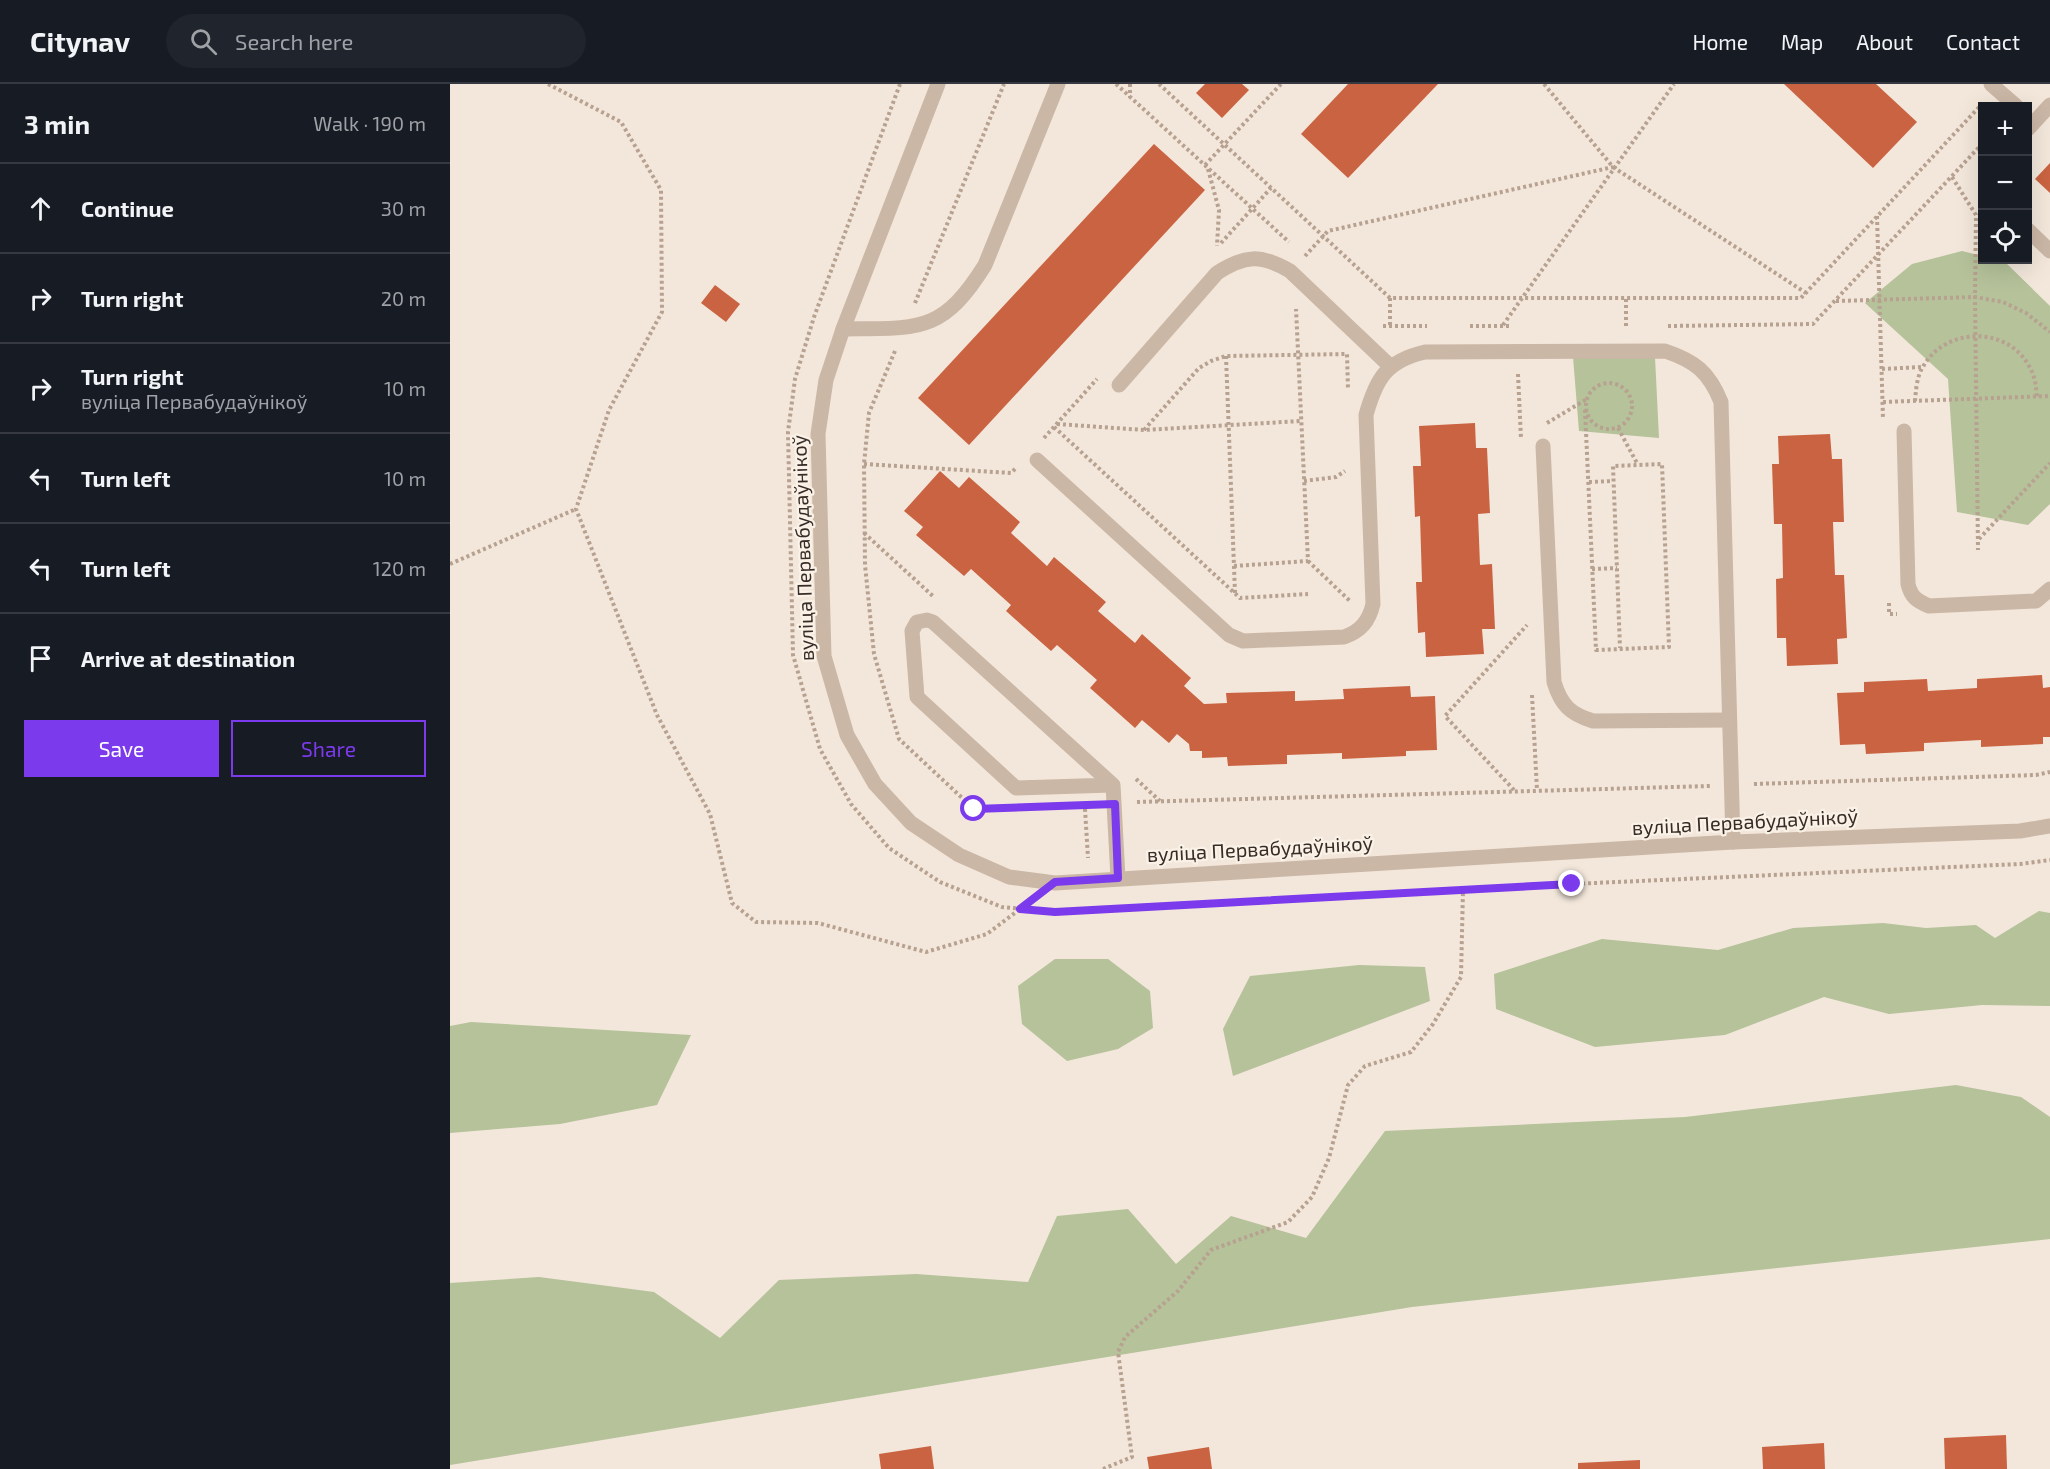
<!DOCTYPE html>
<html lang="en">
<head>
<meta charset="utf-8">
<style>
	:root { --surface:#171b24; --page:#20242c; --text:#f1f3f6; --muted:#9ea1a6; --line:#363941; --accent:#7c3aed }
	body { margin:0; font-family:"Exo 2",sans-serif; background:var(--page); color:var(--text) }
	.controls { position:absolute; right:18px; top:18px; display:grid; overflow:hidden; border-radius:0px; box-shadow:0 6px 24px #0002 }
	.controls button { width:54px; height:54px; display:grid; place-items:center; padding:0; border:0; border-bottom:2px solid var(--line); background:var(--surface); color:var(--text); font:30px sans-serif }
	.stop { position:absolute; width:18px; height:18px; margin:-14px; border:4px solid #7c3aed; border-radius:50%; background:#fff }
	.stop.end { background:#7c3aed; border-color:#fff; box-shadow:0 2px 6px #0008 }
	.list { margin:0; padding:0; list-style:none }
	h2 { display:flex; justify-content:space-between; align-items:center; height:78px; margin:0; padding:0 24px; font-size:26px }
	h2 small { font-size:20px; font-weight:400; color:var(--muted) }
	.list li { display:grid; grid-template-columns:39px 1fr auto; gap:18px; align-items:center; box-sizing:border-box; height:90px; padding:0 24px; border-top:2px solid var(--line) }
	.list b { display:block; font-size:22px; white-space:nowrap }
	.list p { margin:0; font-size:20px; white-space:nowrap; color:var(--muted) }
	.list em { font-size:20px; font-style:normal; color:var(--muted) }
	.actions { display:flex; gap:12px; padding:18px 24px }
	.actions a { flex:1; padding:14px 0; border:2px solid var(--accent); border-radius:0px; text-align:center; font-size:21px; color:var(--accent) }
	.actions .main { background:var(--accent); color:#fff }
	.icon { flex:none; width:33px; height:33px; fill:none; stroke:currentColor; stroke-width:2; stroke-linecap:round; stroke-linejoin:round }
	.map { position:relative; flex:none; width:1600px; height:1385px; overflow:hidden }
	header { display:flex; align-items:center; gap:36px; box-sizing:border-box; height:84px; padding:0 30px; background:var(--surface); border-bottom:2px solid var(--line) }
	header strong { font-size:28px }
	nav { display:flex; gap:33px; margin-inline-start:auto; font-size:21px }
	.search { width:420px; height:54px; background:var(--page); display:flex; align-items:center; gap:15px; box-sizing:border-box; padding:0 21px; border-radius:33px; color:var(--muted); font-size:22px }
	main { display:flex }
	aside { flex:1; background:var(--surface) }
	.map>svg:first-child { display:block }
</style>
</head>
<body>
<header>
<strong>Citynav</strong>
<div class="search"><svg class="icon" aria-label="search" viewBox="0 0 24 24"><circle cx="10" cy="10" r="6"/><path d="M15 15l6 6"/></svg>Search here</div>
<nav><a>Home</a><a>Map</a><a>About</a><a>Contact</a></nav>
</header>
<main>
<aside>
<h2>3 min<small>Walk · 190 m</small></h2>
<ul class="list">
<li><svg class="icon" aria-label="ahead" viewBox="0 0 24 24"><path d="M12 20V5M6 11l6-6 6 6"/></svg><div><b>Continue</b></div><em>30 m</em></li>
<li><svg class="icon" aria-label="right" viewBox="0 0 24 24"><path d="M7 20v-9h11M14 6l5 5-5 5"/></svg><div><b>Turn right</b></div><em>20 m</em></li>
<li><svg class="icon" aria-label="right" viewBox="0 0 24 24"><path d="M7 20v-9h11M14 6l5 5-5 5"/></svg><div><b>Turn right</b><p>вуліца Первабудаўнікоў</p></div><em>10 m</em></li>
<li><svg class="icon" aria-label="left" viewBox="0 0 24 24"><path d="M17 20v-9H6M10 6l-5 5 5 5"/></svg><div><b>Turn left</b></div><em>10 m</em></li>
<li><svg class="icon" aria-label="left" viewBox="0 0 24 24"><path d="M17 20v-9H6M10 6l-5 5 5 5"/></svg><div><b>Turn left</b></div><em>120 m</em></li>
<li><svg class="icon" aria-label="arrive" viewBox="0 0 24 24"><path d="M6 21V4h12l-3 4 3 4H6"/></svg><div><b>Arrive at destination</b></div></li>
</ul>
<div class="actions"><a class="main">Save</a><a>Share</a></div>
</aside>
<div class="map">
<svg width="1600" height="1385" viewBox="0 0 1600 1385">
	<rect width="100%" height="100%" fill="#f3e7db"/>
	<g fill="#b5c29a">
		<path d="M1512,167L1532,172V176L1554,177L1600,222V420L1578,441L1507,428L1498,295L1415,219L1462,180Z"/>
		<path d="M1123,273H1205L1209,354L1129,347Z"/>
		<path d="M1589,827L1600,829V922L1532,921L1439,930L1374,913L1275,951L1145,963L1046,925L1044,890L1152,855L1268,866L1343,844L1433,839L1476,844L1526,841L1545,854Z"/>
		<path d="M605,875H658L700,907L703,944L668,965L617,977L572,940L568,902Z"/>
		<path d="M909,881L975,883L980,917L783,992L773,945L800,892Z"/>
		<path d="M21,938L241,951L207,1021L110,1040L0,1049V942Z"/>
		<path d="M1506,1001L1571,1013L1600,1033V1155L962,1223L0,1381V1199L89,1193L204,1208L270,1254L329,1196L466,1190L578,1198L607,1132L678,1125L726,1180L781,1132L856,1154L935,1047L1235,1033Z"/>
	</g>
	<g fill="#ca6341">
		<path d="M755,0H792L799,6L772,34L746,9Z"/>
		<path d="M898,0H988L898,94L851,50Z"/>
		<path d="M1334,0H1426L1467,38L1423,84Z"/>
		<path d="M704,60L755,106L519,361L468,314Z"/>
		<path d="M1600,79V109L1585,95Z"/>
		<path d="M265,201L290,220L276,238L251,219Z"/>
		<path d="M1025,339L1026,364H1037L1040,429L1028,430L1030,481L1042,480L1045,545H1032L1034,570L976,573L975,548L968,549L966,498H972L970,432L965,433L963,382H971L969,342Z"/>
		<path d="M1380,350L1382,375H1392L1394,438H1383L1385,491H1394L1397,554L1387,555L1388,580L1337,582L1336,554H1327L1326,495L1333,494L1332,440H1324L1322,380H1329L1328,352Z"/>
		<path d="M490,387L509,404L519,393L570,438L561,449L597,482L604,473L656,518L648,527L685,559L692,550L741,594L734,602L754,620L777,619L776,609L845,607V617L894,615L893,605L960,602L961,613L985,612L987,666L956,667V672L892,675V669L837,671V680L778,682L777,673L752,674V667H740L739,660L727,650L719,659L692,636L685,644L640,604L647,596L607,561L601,567L556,527L561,521L521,485L514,492L466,451L473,443L454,427Z"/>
		<path d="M1592,591L1593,604L1600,603V653H1593V660L1531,663V656L1474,659V667L1416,670L1415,660L1390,661L1387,609L1414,608V598L1477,595L1478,607L1527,604V595Z"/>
		<path d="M1556,1351L1557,1385H1495L1494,1354Z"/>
		<path d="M1374,1359L1375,1385H1313L1312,1363Z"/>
		<path d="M481,1362L484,1385H431L429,1370Z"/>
		<path d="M759,1363L762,1385H699L697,1373Z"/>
		<path d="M1190,1376V1385H1128V1379Z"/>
	</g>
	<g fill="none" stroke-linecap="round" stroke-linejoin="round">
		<g stroke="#b7a190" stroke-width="4" stroke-dasharray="3 3" stroke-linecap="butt">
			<path d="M98,0L171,38L211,106L212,228L159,326L126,425L207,631L260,730L282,819L306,838L368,839L476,868L537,850L578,819"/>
			<path d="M450,0L364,233L345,295L338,348L343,571L370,665L401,720L439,764L490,798L552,823L605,828L1122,800L1570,780L1600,776"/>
			<path d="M666,0L839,158"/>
			<path d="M680,0V13"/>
			<path d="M709,0L940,214H1351L1532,20"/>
			<path d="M1094,0L1163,83L1356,209"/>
			<path d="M755,81L831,0"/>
			<path d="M758,85L769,126L767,162"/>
			<path d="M1502,93L1526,131L1525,213L1528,466"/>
			<path d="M1427,132L1433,335"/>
			<path d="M771,159L821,104"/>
			<path d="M855,172L878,147L1163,83"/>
			<path d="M940,214V242"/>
			<path d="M1176,215V243"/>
			<path d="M1386,217L1525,213L1553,218L1576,229L1600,248"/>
			<path d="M465,219L554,0"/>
			<path d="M1053,241L1224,0"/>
			<path d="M933,242H977"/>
			<path d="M1020,242H1061"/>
			<path d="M1218,242L1363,240L1532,60"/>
			<path d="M445,267L419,329L414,380L415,481L424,570L449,655L524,725L553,724"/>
			<path d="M776,272L785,509"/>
			<path d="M1432,285L1472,283"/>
			<path d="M1068,290L1071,355"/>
			<circle cx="1159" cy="322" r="23"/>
			<path d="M1465,317C1466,305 1467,291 1474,281C1497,243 1557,242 1579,282C1585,292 1586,302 1587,313"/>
			<path d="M1433,318L1600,312"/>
			<path d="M1135,326L1146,566L1219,563L1212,380L1163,382L1170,564"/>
			<path d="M1097,339L1137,315"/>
			<path d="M607,340L694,346L851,337"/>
			<path d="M604,343L790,514L858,510"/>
			<path d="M1168,344L1188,381"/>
			<path d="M694,346L749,284L761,277L776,272L897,270L898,306"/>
			<path d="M594,354L647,295"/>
			<path d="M414,380L561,389L566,384"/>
			<path d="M854,397L886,393L895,387"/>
			<path d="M1139,398L1163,397"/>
			<path d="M414,449L484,513"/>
			<path d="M1529,455L1600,379"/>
			<path d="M858,477L901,518"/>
			<path d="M0,480L126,425"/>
			<path d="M784,482L858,477L846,225"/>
			<path d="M1142,485L1167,484"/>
			<path d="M1439,519V530H1447"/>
			<path d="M1082,611L1087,706"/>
			<path d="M686,695L710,717"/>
			<path d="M1304,700L1586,691L1600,688"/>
			<path d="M1064,706L995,632L1077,541"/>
			<path d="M687,718L1261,702"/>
			<path d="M635,725L638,774"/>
			<path d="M653,1385L682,1373L668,1268L675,1253L728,1207L761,1166L838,1138L862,1113L879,1074L898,1001L915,982L961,968L983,940L1011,893L1013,806"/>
		</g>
		<g stroke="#cbb7a6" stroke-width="15">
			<path d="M1541,0L1566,22"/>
			<path d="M1578,45L1600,21"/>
			<path d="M1578,146L1600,167"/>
			<path d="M393,245C468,244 492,250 535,181L608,0"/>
			<path d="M669,301L767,189C795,171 811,170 840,187L941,283"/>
			<path d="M1454,347L1458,500C1461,513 1467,517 1479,522L1586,517L1600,505"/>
			<path d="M1093,362L1104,598C1111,621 1120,630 1143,637L1279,636"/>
			<path d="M587,376L779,551L793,557L894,553C911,547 919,537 923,520L916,331C926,295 936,277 975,268L1215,267C1245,277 1259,288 1271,318L1283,758"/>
			<path d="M663,701L566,704L467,613L462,547L467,538L477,536L483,538L663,701L668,794"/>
		</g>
		<path stroke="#cbb7a6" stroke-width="15" d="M488,0L393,245L376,296L368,350L374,572L397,651L425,700L461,739L509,771L559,793L605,799L1283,758L1570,747L1600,742"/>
	</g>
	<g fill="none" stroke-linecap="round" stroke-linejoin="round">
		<path stroke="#7c3aed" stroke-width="8" d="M524,725L665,720L668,794L605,798L570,825L605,828L1122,800"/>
	</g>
	<g text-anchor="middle" stroke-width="4.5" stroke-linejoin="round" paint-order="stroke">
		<g font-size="20" fill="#372c27" stroke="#faf2e7">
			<text transform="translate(353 464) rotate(-92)" y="7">вуліца Первабудаўнікоў</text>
			<text transform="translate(1295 738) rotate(-3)" y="7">вуліца Первабудаўнікоў</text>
			<text transform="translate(810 765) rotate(-3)" y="7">вуліца Первабудаўнікоў</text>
		</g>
	</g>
</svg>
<div class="controls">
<button>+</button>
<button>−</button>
<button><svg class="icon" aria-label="locate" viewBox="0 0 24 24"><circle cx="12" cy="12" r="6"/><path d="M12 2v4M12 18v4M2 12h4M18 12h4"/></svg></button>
</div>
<div class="stop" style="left:524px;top:725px"></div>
<div class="stop end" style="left:1122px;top:800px"></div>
</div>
</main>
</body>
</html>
